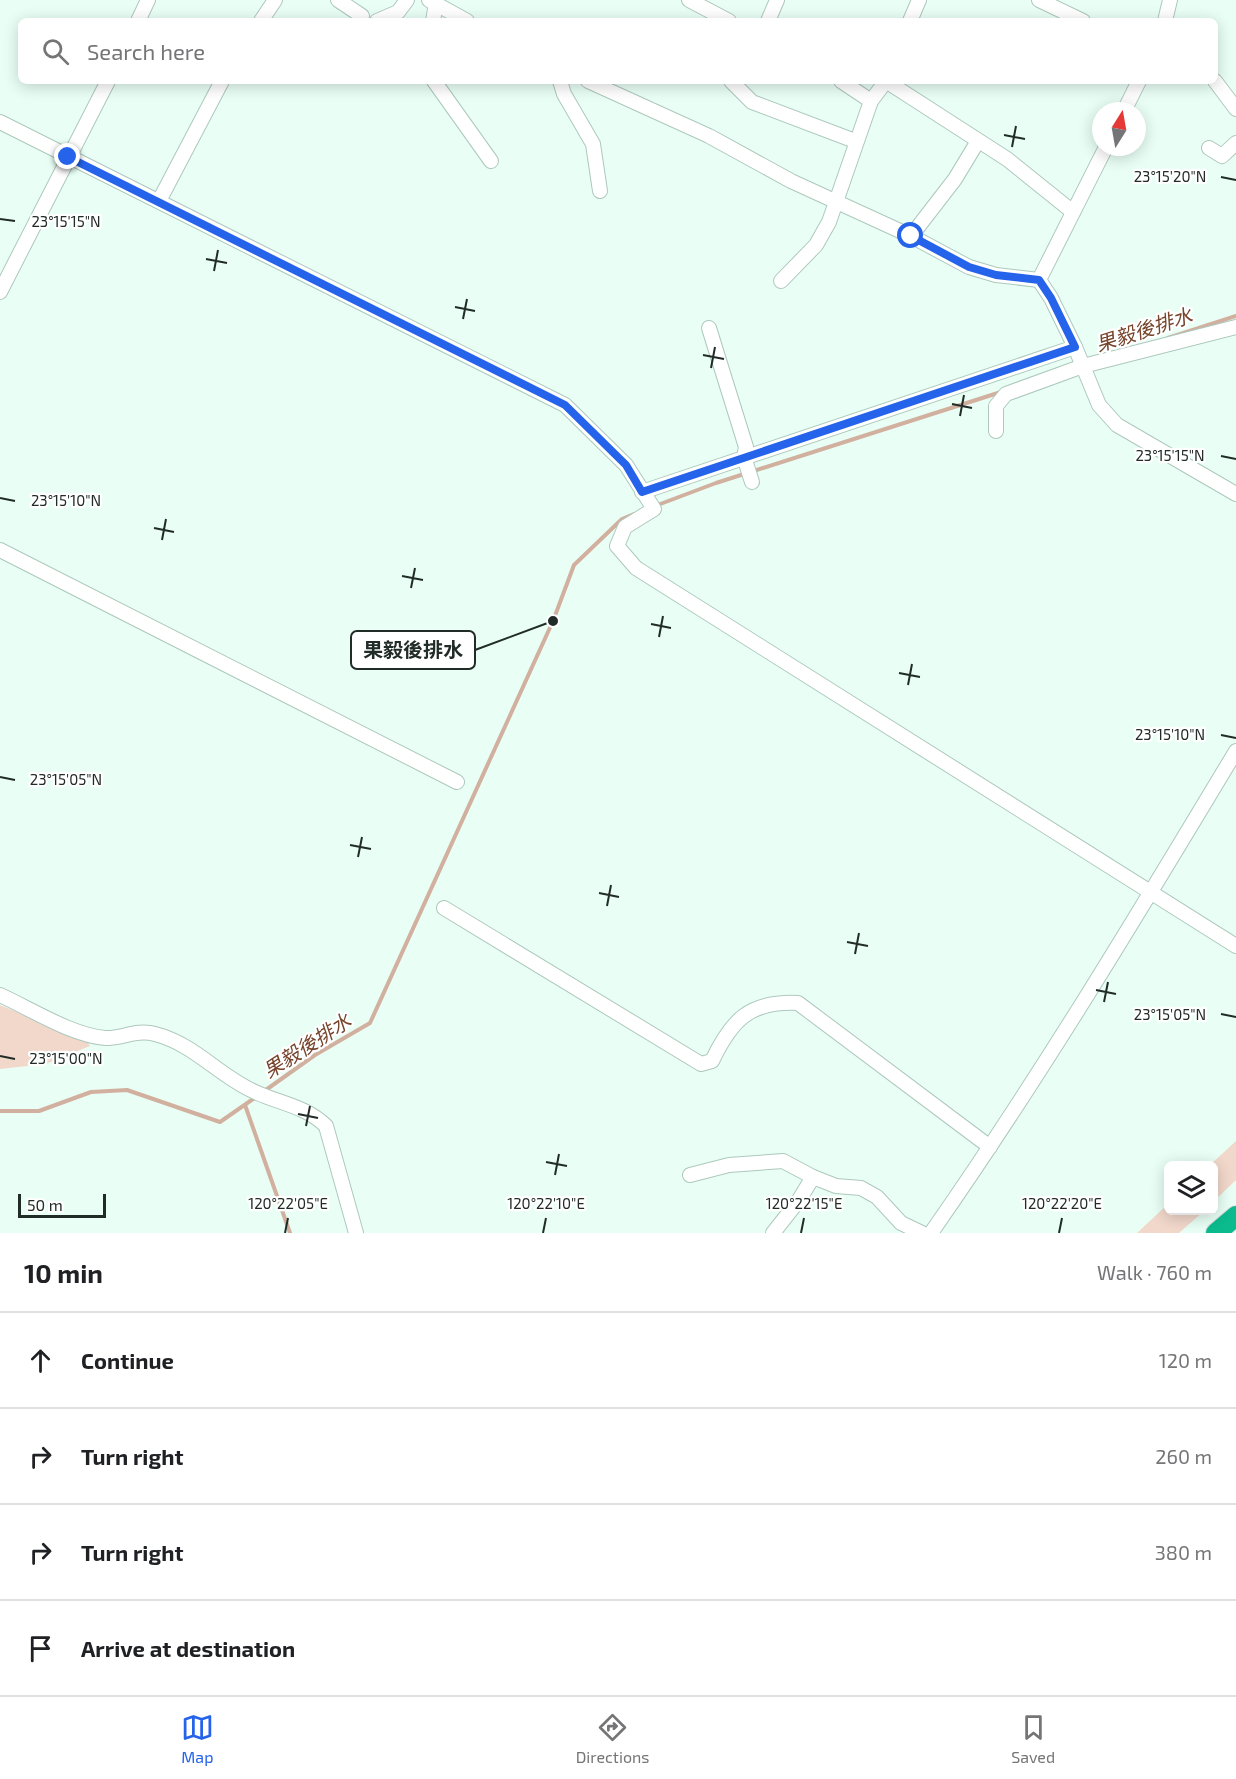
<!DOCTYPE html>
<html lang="en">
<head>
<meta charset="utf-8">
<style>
	:root { --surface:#fff; --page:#f2f2f2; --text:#202124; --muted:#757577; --line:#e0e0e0; --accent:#2563eb }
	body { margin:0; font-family:"Exo 2","Noto Sans TC",sans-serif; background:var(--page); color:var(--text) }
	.controls { position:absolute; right:18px; bottom:18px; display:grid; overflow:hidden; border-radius:9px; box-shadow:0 3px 15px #0003 }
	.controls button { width:54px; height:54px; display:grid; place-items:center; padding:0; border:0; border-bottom:2px solid var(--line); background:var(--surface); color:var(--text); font:30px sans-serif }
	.compass { position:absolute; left:1092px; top:102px; width:54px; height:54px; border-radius:50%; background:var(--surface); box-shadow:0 3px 15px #0003; rotate:11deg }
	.scale { position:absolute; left:18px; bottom:15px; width:88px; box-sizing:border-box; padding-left:6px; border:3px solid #212b27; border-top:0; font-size:16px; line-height:21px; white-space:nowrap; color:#212b27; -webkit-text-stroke:4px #fff; paint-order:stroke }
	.stop { position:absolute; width:18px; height:18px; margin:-14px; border:4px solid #2563eb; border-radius:50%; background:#fff }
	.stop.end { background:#2563eb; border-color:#fff; box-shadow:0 2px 6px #0008 }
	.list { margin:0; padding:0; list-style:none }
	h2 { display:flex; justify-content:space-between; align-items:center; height:78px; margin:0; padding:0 24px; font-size:26px }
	h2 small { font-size:20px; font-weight:400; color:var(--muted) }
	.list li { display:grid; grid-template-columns:39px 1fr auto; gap:18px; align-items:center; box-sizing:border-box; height:96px; padding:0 24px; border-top:2px solid var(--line) }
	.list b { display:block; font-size:22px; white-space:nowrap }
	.list em { font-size:20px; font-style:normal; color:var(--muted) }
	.icon { flex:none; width:33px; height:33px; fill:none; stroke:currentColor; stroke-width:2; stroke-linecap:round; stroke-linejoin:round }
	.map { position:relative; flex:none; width:1236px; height:1233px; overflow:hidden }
	.search { position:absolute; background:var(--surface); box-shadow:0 3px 15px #0003; left:18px; right:18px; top:18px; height:66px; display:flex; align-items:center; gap:15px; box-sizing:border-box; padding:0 21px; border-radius:9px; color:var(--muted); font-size:22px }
	.sheet { height:462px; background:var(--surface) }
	nav { display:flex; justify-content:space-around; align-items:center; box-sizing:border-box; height:84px; border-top:2px solid var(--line); background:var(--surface); font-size:16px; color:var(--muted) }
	nav a { display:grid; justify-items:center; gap:3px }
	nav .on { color:var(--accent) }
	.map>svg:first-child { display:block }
</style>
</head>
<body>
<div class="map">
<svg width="1236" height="1233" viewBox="0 0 1236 1233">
	<rect width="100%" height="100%" fill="#e9fff5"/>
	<g fill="#f2d8cb">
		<path d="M0,1005L87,1041L90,1046L46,1064L0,1069Z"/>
		<path d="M1236,1141V1180L1214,1201V1166L1210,1165Z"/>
		<path d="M1168,1204V1210L1204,1211L1179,1233H1137Z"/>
	</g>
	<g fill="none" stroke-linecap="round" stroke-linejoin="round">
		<g stroke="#d2b09f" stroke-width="4">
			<path d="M1168,338L1236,316"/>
			<path d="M655,506L716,483L1001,392"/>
			<path d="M263,1092L315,1055L370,1023L553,621L574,565L622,519L634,514"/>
			<path d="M245,1105L290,1233"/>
			<path d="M0,1111H39L91,1092L127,1090L220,1122L256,1097"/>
		</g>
		<defs>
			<g id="minor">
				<path d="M338,0L362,16"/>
				<path d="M429,0L467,21"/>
				<path d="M689,0L729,21"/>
				<path d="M1039,0L1083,21"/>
				<path d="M138,21L148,0"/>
				<path d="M261,21L275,0"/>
				<path d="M377,21L398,12L407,0"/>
				<path d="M433,21L436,3"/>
				<path d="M768,21L777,0"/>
				<path d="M910,21L919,0"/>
				<path d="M1165,21L1170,0"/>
				<path d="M434,81L491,161"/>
				<path d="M560,81L564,94L593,144L600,191"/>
				<path d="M588,81L709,136L791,181L911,236L969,267L996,275L1039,280"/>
				<path d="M731,81L752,102L855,141"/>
				<path d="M841,81L871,101"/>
				<path d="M886,81L1007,159L1073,212"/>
				<path d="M1215,81L1236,109"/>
				<path d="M1124,111L1139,81"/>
				<path d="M0,122L565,405L626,465L654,509L625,527L617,546L636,568L1236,946"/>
				<path d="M1106,147L1039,280L1051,298L1075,347L1099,405L1117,425L1236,494"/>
				<path d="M1209,148L1222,156L1236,143"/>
				<path d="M159,201L222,81"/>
				<path d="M911,236L955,179L978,141"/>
				<path d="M781,281L816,245L829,222L871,101L886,81"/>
				<path d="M0,292L108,81"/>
				<path d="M709,328L746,447L744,457L752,482"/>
				<path d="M996,431V406L1006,394L1083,366L1236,327"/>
				<path d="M642,492L1075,347"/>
				<path d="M0,550L457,782"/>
				<path d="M444,908L701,1064L712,1061C732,1019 750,1001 798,1003L990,1147"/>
				<path d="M0,995C31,1009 73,1036 106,1038C121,1039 136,1029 155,1034C194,1044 218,1075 253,1091C278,1103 306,1106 326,1126L356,1233"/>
				<path d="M690,1175L729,1165L783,1161L813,1177L836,1186L861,1188L877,1197L901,1223L922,1233"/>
				<path d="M773,1233L799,1200L813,1177"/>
				<path d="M931,1233C1040,1077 1138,914 1236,751"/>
			</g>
			<path id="highway" d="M1216,1233L1236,1216"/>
		</defs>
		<use href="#minor" stroke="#adc8bd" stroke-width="16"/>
		<use href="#highway" stroke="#e0e1e1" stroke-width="22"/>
		<use href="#minor" stroke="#fff" stroke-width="14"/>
		<use href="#highway" stroke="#0bba8d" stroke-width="20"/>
	</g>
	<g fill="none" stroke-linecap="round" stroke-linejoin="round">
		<path stroke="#2563eb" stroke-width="8" d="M68,157L565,405L626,465L642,492L1075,347L1051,298L1039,280L996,275L969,267L911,236"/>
	</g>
	<path fill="none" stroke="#212b27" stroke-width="2" d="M1004,135L1025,139M1012,147L1016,126M1221,177L1236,180M0,219L15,221M206,259L227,263M214,271L218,250M455,307L475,311M463,319L467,299M703,355L724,359M711,368L715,347M952,404L972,408M960,416L964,395M1221,456L1236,459M0,498L15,501M154,528L174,532M162,540L166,519M402,576L423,580M411,588L415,568M651,624L671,628M659,637L663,616M899,673L920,677M908,685L912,664M1221,735L1236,738M0,777L15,780M350,845L371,849M358,857L362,837M599,893L619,897M607,906L611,885M847,942L868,946M855,954L859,933M1096,990L1116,994M1104,1002L1108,982M1221,1014L1236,1017M0,1056L15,1059M298,1114L318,1118M306,1126L310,1106M546,1162L567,1166M555,1175L559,1154M285,1233L288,1218M543,1233L546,1218M801,1233L804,1218M1059,1233L1062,1218"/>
	<g text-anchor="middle" stroke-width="4.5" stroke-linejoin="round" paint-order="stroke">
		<g font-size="20" font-style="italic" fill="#75442b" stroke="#fff">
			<text transform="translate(1144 330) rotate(-18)" y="7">果毅後排水</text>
			<text transform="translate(307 1046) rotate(-33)" y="7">果毅後排水</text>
		</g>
	</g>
	<g font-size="15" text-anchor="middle" fill="#212b27" stroke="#fff" stroke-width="4.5" stroke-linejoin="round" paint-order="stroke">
		<text x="1170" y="182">23°15'20"N</text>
		<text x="66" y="227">23°15'15"N</text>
		<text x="1170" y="461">23°15'15"N</text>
		<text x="66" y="506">23°15'10"N</text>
		<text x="1170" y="740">23°15'10"N</text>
		<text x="66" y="785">23°15'05"N</text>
		<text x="1170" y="1020">23°15'05"N</text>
		<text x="66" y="1064">23°15'00"N</text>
		<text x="288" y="1209">120°22'05"E</text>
		<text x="546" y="1209">120°22'10"E</text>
		<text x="804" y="1209">120°22'15"E</text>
		<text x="1062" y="1209">120°22'20"E</text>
	</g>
	<path fill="none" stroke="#212b27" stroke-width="2" d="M553 621L475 650"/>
	<circle fill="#212b27" stroke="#fff" stroke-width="2" cx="553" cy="621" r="6"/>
	<rect fill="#fff" stroke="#212b27" stroke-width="2" x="351" y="631" width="124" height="38" rx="6"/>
	<g font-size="20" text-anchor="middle" font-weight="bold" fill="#212b27">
		<text x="413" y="657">果毅後排水</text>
	</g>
</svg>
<div class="controls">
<button><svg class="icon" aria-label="layers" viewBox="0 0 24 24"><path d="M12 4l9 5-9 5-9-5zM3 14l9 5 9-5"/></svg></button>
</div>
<svg class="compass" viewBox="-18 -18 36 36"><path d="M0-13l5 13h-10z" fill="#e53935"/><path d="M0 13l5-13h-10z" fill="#757577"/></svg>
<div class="scale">50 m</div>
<div class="stop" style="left:911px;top:236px"></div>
<div class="stop end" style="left:68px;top:157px"></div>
<div class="search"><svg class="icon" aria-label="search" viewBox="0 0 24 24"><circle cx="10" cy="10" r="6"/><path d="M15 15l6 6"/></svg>Search here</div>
</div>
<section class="sheet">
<h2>10 min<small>Walk · 760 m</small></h2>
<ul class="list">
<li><svg class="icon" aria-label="ahead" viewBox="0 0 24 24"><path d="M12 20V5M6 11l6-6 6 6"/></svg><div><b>Continue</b></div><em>120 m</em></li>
<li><svg class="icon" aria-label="right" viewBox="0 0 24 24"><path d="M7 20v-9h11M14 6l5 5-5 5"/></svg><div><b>Turn right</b></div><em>260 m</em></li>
<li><svg class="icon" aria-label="right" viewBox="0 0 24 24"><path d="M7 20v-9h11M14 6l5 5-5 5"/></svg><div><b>Turn right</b></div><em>380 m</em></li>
<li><svg class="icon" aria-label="arrive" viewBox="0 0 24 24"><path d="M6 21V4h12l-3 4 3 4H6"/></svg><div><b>Arrive at destination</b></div></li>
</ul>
</section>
<nav>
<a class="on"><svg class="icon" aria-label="map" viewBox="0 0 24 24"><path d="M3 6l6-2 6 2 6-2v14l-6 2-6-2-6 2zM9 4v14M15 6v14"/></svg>Map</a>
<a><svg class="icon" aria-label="directions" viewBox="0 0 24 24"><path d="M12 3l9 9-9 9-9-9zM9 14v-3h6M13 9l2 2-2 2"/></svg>Directions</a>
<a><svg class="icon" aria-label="saved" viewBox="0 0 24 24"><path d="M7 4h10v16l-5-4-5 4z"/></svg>Saved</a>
</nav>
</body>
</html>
